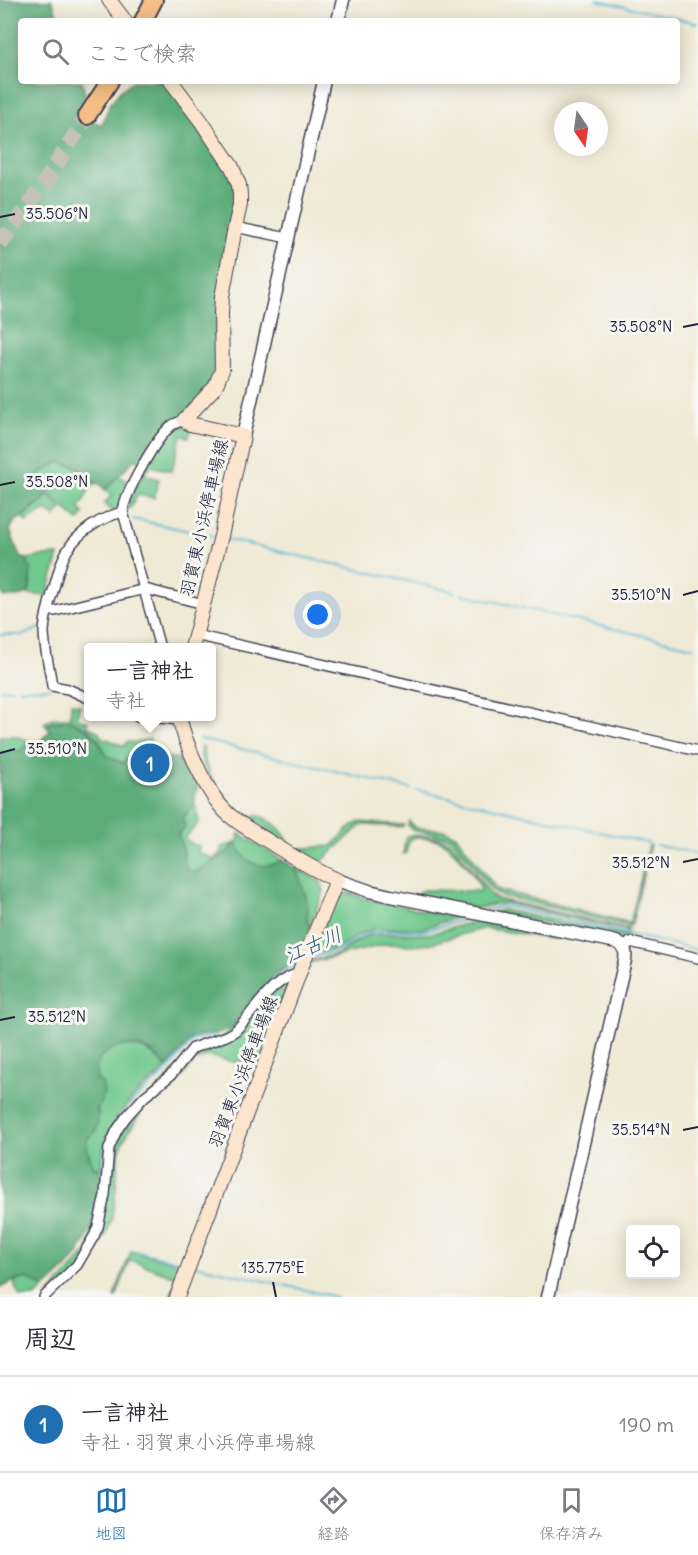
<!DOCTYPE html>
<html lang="ja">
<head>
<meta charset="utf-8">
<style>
	:root { --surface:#fff; --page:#f2f2f3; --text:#2b2b33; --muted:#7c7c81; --line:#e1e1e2; --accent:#1f6fb2 }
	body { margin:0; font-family:Delius,"Klee One",sans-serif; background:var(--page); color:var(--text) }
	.controls { position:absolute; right:18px; bottom:18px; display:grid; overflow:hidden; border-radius:6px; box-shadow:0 3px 15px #0003 }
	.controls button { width:54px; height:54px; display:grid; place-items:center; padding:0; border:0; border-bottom:2px solid var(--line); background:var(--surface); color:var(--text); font:30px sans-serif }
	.compass { position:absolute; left:554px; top:102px; width:54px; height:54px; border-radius:50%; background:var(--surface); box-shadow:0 3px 15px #0003; rotate:167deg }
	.you { position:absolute; left:318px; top:615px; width:21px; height:21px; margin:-15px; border:4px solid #fff; border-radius:50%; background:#1a73e8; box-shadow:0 0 0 9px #1a73e833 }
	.badge { display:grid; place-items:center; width:39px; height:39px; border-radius:50%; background:var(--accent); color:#fff; font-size:20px; font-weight:700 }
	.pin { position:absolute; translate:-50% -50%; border:3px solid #fff; box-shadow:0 2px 6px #0006 }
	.popup { position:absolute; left:84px; top:643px; width:132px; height:78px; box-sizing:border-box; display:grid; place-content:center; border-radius:6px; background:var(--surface); filter:drop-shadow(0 2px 4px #0005); font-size:20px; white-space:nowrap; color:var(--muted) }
	.popup b { font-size:22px; color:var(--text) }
	.popup::after { content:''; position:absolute; left:50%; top:100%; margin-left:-12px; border:12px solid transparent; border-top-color:var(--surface) }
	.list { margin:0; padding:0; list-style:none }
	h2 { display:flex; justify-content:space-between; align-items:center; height:78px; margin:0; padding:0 24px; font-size:26px }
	h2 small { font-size:20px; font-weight:400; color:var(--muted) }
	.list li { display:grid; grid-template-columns:39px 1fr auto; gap:18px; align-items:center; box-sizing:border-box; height:96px; padding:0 24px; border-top:2px solid var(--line) }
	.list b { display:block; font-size:22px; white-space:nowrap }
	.list p { margin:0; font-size:20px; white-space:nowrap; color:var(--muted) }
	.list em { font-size:20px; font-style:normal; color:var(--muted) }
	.icon { flex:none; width:33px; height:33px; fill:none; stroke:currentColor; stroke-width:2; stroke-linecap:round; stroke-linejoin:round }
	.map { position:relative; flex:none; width:698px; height:1297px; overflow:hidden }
	.search { position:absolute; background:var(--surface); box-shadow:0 3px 15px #0003; left:18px; right:18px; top:18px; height:66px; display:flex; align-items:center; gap:15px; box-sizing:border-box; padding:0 21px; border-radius:6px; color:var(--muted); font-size:22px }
	.sheet { height:174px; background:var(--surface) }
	nav { display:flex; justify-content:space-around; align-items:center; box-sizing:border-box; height:84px; border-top:2px solid var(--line); background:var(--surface); font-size:16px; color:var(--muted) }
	nav a { display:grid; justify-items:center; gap:3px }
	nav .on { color:var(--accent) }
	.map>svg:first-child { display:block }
</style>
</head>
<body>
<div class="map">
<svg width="698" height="1297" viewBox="0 0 698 1297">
	<rect width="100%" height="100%" fill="#f6f6f2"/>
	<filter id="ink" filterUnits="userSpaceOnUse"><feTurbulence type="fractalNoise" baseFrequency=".0167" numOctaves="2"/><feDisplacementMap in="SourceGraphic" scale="12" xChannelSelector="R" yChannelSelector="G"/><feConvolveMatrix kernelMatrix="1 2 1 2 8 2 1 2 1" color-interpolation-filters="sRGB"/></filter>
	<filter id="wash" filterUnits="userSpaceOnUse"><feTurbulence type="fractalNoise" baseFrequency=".008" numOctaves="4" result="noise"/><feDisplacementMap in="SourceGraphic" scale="24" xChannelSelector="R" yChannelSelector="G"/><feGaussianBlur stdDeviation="1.35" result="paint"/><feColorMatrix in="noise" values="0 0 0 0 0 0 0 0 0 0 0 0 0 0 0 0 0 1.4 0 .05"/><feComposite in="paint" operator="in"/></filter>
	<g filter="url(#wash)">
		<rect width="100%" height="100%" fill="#efead5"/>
		<g fill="#70c88e" stroke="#497564" stroke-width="1.5">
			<path d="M182,426L192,428L189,437L181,436L172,471L150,466L145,475L159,479L154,498L137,495L131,507L127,510L129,498L159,446L174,428Z"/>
			<path d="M59,462L76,467L87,478L95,484C85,492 87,498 79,508L84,514L78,521L52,496L50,492L51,488L48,487L37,475Z"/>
			<path d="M118,475L131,485L115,513L104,504L111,496L105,490Z"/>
			<path d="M48,494L62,509L55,517L46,510L26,522L23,517C31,509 41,504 48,494Z"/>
			<path d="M59,555L47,596L26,594C35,586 28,570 27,559L42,556Z"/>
			<path d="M71,703L80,705L77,718L88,722L87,726L98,731L103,739H107L124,746L127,742H137L150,739L149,754L146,757L144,754L123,763L107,756C104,751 101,744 98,739C87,722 62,716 46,726L44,723L53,718H70Z"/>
			<path d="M0,736H15L30,741L20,751L2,753H0Z"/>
			<path d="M203,746C203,775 226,801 247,818C250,818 253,816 257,816C265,816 278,826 282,832C287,838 289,845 294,849L332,846L350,828L359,822L404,825L403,827L365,825L360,826L318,865L282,844L275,835L260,824L248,823L232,809L213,784L204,766L200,756L201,747Z"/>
			<path d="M195,804L199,822L185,838L194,845L200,846L197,852L214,859L219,854L222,847L236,843L239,838L238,834H241L282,860C272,867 257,868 248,860C242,856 239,849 235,844L229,851L196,872L186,870L183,861L184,851L178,834L185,827L183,817Z"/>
			<path d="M409,821L416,828L444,830L456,835L495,887L499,890L630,923L649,845H650L632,924L630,926L499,895L491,889L452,838L412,830L408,825Z"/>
			<path d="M411,835L435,837L451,842L492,896L498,899L629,929L628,931L506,903L495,904L476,909L418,897V892L424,890L480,891L481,890C479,879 453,847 443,842C436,838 423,838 415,837C408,839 408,846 406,853L403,854L406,837Z"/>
			<path d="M296,868L321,882L324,891L310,926L307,921L308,904Z"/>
			<path d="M346,892L371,900L457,917L422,929L392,928L375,929L361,934L340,947L313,954L334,895Z"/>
			<path d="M502,910L628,936V939H624L493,913Z"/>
			<path d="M477,921L561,938L551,939L485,928L432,943L424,945L387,944L309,963L308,962L338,954L364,937L372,935L389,933L429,934Z"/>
			<path d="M290,977L260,1066L256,1067L207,1056L206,1057L195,1061L175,1085L156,1098L144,1108L136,1120L123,1141L118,1157L116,1188L112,1218L106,1236L98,1244L86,1266L55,1297H47L88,1251L108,1159L119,1131L190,1054L218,1041Z"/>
			<path d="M126,1045C144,1048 154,1052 165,1066H168C160,1076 149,1083 140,1091C117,1112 102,1138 100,1169L95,1168C90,1160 86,1149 87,1139C88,1138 93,1134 94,1133C105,1117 89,1073 101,1057C107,1049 117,1048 126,1045Z"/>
			<path d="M131,1251L185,1264L172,1297H170L175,1284L176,1277L130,1260L116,1297H114Z"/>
			<path d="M27,1278L45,1288L35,1297H20L15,1287L14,1281Z"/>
		</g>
		<g fill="#5cac79" stroke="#3f675a" stroke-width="1.5">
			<path d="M0,0H52L57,14L72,21H21V81H82L85,93L84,103L75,109L100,125L104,120L110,103L122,89L133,81H167L237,186L232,220L224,225L231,233L218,377L144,461L134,460L105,490L100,484C88,483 84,471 75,466C70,464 64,463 59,462L37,475L48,487V494L43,501L31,508L23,517L15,521L10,530L20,557L27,559L28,565L31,570C29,578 32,584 29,592L18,597H4L0,589Z"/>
			<path d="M72,721C93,731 96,736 107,756L123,763C128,755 135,754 144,754L146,757L145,768L153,769L158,767L159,758C169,757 184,757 191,766C194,771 196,779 199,784L195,794V804L183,817L185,827L178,834C185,848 181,856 186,869L196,872L229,851L236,843C239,849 242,856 248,860C257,868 272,867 282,860L296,868L308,904L307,921L311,930L300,959L278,972L255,998L239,1019L233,1026L227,1030L219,1033L198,1036L192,1038L168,1066H165C159,1058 152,1051 143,1048C129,1043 106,1046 99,1060C97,1065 95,1074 97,1079C102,1087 100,1077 103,1086C105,1094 102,1102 97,1108C100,1122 98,1131 87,1139C86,1149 90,1160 95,1168L100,1169C99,1201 94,1236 72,1262C65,1271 54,1279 45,1288L27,1278L14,1281L0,1288V753L20,751L30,741H40L50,731L46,726L53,722Z"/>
		</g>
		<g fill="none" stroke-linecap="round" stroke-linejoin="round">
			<g stroke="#54b6d3" stroke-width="2">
				<path d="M597,0L698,23"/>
				<path d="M133,519L213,536"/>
				<path d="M225,539L455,592"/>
				<path d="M462,594L693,647"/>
				<path d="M0,635H23L40,628"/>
				<path d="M0,689H12"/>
				<path d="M19,689L49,688"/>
				<path d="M123,716L137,720"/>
				<path d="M164,723L173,725"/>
				<path d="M199,739L411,789"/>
				<path d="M417,790L648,843"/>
				<path d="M656,845L698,854"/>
				<path d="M485,911L502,906L509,907L698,950"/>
				<path d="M311,958L341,949L369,933L390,930L424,931L469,918"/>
				<path d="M252,1005L279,974L298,963"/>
				<path d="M118,1121L133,1101L165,1073L193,1040L216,1035"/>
				<path d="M101,1183C102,1165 102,1147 112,1131"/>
				<path d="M134,1251L183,1262"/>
				<path d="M195,1265L336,1297"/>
			</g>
		</g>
	</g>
	<g filter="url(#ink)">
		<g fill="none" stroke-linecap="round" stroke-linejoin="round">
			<path stroke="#c6c2b6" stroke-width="16" stroke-dasharray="16 8" stroke-linecap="butt" d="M0,244L42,187L87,116"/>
			<defs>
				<g id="minor">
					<path d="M235,227L288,238"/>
					<path d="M123,512L160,648"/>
					<path d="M48,611H55L145,589L204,604"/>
					<path d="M195,635L698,751"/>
					<path d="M88,698L68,689L52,686C50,669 44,649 44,631C45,618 49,603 53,591C57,578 60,562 67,551C78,532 102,517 123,512C124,494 156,438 171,426C175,423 179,422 184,420"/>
					<path d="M137,716L180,720"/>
					<path d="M624,949L630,942L698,958"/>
					<path d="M44,1297L77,1265L94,1236L98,1227L105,1195L109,1148L117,1130L126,1117L144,1097L171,1075L193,1048L226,1036L235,1031C253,1014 273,977 299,974"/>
				</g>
				<g id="tertiary">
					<path d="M338,21L343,0"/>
					<path d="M243,436L324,81"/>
					<path d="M337,880L369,891L391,896L612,941C622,943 627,949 625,960L548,1297"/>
				</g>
				<g id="secondary">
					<path d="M109,0L125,21"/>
					<path d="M171,81L201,121L232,167L239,185L240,194V205L235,227L222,297L221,313L222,370L215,387L184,420L190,424L243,436L221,536L192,648"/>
					<path d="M177,1297L306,955L337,880C312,869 290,855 268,841C254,832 238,824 226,812C206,792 185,744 179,716"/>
				</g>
				<g id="motorway">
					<path d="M143,21L154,0"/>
					<path d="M87,116L110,81"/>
				</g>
			</defs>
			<use href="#minor" stroke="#414052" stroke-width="12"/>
			<use href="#tertiary" stroke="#414052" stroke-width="15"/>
			<use href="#secondary" stroke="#414052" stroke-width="16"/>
			<use href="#motorway" stroke="#414052" stroke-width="20"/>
			<use href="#minor" stroke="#fff" stroke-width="9"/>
			<use href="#tertiary" stroke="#fff" stroke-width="12"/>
			<use href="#secondary" stroke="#fbe5cf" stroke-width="14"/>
			<use href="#motorway" stroke="#f6be87" stroke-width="16"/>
		</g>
	</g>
	<path fill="none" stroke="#22223b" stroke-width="2" d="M0,217L15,214M683,327L698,324M0,485L15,482M683,595L698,591M0,753L15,749M683,862L698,859M0,1020L15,1017M683,1130L698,1127M273,1282L276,1297"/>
	<g text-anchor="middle" stroke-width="6" stroke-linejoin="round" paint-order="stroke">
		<g font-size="18" fill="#22223b" stroke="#f6f6f2">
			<text transform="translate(204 518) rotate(-77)" y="6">羽賀東小浜停車場線</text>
			<text transform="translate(243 1072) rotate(-69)" y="6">羽賀東小浜停車場線</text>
		</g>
		<g font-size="20" font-style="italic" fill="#345670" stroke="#f6f6f2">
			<text transform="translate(313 945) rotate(-23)" y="7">江古川</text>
		</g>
	</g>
	<g font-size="15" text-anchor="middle" fill="#22223b" stroke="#f6f6f2" stroke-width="6" stroke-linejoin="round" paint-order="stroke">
		<text x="57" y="219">35.506°N</text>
		<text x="641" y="332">35.508°N</text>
		<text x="57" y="487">35.508°N</text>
		<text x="641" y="600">35.510°N</text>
		<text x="57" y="754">35.510°N</text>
		<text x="641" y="868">35.512°N</text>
		<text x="57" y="1022">35.512°N</text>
		<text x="641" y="1135">35.514°N</text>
		<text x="273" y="1273">135.775°E</text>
	</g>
</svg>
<div class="controls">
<button><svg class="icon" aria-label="locate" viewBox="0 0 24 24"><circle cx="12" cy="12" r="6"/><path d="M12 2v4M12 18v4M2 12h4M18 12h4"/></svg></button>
</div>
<svg class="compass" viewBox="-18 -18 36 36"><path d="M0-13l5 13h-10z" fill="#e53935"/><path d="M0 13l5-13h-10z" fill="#7c7c81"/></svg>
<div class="you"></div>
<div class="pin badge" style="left:150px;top:763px">1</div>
<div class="popup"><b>一言神社</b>寺社</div>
<div class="search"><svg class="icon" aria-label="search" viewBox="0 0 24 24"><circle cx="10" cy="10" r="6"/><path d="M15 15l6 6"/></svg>ここで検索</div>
</div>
<section class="sheet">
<h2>周辺<small></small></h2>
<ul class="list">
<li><span class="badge">1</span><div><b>一言神社</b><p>寺社 · 羽賀東小浜停車場線</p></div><em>190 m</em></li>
</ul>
</section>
<nav>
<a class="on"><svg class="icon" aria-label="map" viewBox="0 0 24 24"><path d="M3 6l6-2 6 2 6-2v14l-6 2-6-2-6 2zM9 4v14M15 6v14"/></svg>地図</a>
<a><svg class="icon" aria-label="directions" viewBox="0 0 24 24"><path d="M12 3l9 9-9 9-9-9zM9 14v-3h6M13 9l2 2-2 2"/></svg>経路</a>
<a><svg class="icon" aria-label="saved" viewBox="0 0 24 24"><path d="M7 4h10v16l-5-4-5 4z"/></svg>保存済み</a>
</nav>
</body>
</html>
